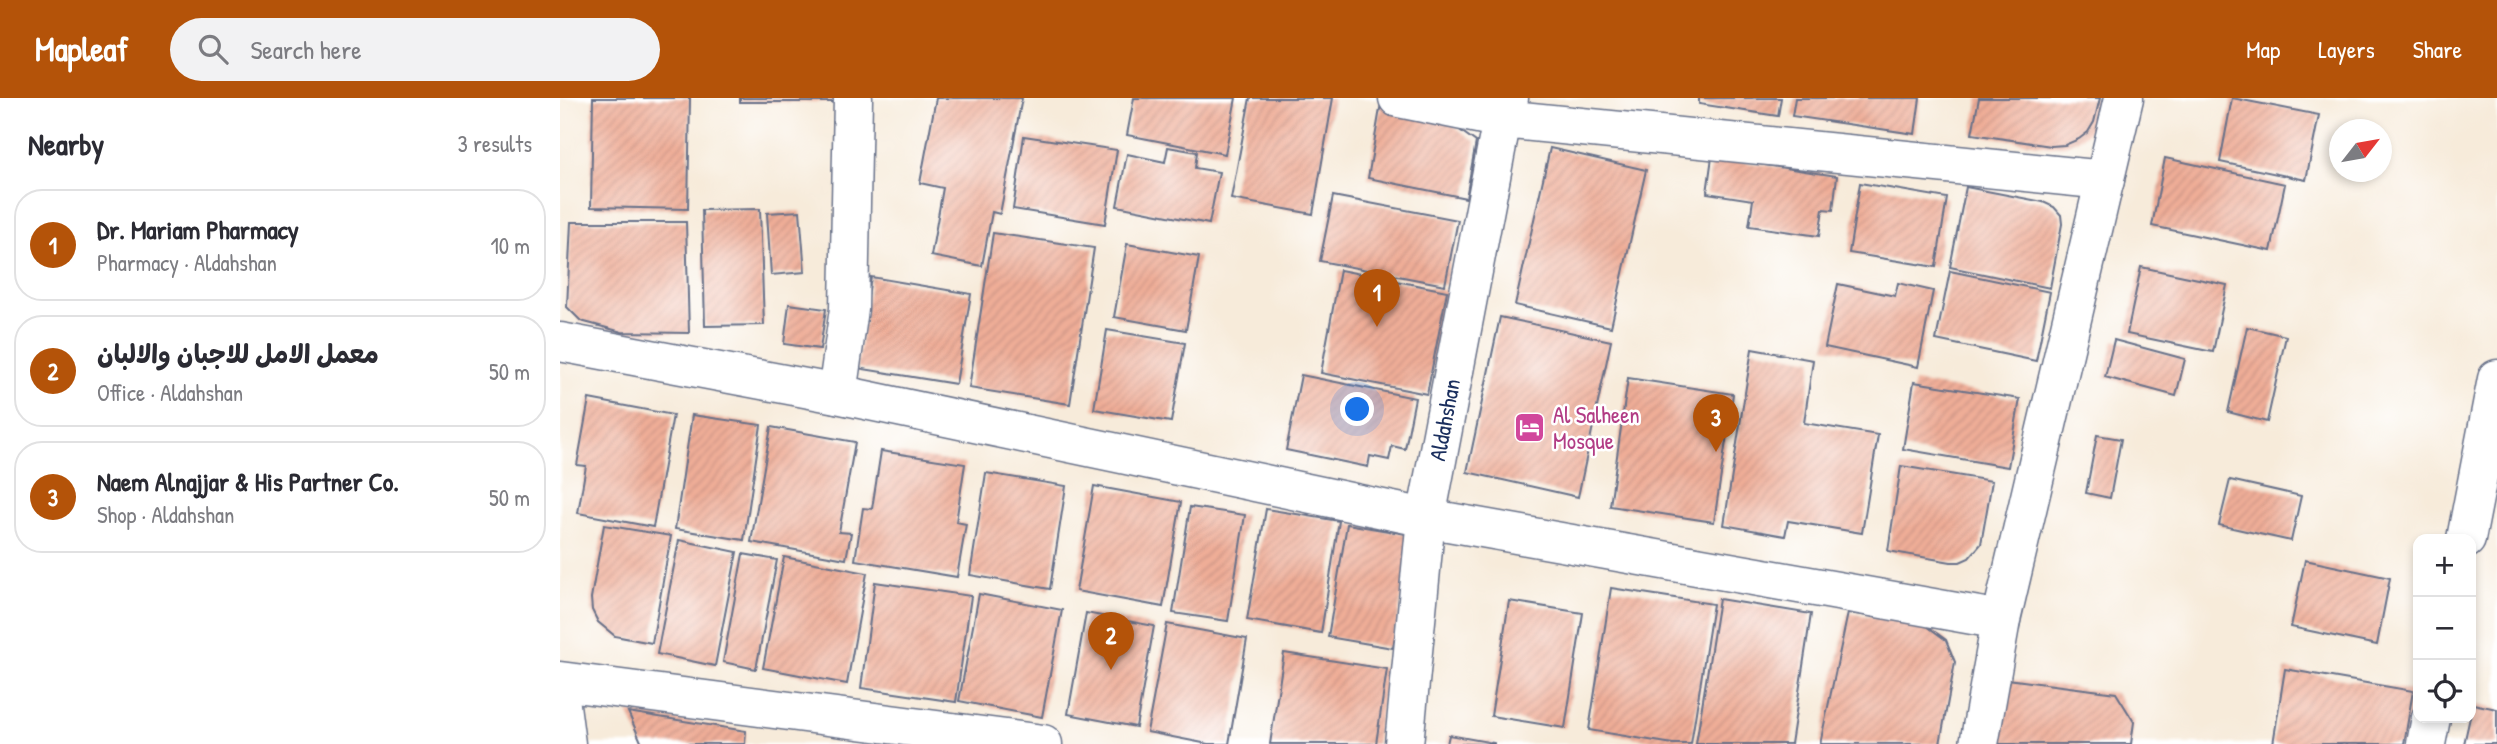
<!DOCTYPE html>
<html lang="en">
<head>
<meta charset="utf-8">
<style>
	:root { --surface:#fff; --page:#f2f2f3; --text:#2b2b33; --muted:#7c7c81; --line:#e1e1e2; --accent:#b45309 }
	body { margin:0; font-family:"Patrick Hand","Playpen Sans Arabic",sans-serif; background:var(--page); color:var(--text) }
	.controls { position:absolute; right:21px; bottom:21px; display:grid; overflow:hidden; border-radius:14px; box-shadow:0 4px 10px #0003 }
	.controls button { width:63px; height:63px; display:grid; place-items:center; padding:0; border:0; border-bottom:2px solid var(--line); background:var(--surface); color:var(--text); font:35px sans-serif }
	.compass { position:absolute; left:1769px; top:21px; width:63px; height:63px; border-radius:50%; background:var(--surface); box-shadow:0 4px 10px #0003; rotate:59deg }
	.you { position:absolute; left:798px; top:312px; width:24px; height:24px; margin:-18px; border:5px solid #fff; border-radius:50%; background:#1a73e8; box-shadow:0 0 0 10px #1a73e833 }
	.badge { display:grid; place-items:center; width:46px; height:46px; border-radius:50%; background:var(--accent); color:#fff; font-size:23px; font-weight:700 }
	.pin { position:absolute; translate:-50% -58px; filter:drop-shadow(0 2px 4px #0008) }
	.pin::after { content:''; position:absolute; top:37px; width:24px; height:21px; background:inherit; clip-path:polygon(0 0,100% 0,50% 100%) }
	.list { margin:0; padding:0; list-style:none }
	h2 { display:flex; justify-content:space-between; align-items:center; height:91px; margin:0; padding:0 28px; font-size:30px }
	h2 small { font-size:23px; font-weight:400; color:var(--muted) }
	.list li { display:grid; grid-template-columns:46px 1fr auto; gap:21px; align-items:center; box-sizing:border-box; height:112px; margin:0 14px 14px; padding:0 14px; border:2px solid var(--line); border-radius:28px }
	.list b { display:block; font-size:26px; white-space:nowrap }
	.list p { margin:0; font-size:23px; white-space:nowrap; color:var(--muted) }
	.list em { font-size:23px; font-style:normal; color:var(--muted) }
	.icon { flex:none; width:38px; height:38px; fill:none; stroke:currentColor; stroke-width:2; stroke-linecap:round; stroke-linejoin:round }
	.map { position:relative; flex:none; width:1937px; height:646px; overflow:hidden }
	header { display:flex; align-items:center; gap:42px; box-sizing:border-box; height:98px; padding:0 35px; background:var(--accent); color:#fff }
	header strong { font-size:33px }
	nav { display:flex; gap:38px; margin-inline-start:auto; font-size:24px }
	.search { width:490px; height:63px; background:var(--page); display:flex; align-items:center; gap:18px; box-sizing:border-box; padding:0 24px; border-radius:38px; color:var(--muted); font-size:26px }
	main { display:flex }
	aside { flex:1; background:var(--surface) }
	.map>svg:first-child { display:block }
</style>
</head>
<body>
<header>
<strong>Mapleaf</strong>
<div class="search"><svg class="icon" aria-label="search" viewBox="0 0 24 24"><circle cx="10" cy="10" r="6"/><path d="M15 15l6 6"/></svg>Search here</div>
<nav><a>Map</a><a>Layers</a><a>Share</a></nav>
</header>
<main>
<aside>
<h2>Nearby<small>3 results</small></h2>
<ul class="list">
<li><span class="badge">1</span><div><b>Dr. Mariam Pharmacy</b><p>Pharmacy · Aldahshan</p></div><em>10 m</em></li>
<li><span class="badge">2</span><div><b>معمل الامل للاجبان والالبان</b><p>Office · Aldahshan</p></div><em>50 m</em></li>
<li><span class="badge">3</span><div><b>Naem Alnajjar &amp; His Partner Co.</b><p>Shop · Aldahshan</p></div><em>50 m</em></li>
</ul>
</aside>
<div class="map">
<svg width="1937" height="646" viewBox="0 0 1937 646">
	<defs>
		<pattern id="building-hatch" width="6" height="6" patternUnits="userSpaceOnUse" patternTransform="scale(1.75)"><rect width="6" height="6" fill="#efad97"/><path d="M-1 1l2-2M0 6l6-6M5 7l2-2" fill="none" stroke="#cc9585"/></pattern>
	</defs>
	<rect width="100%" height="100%" fill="#fff"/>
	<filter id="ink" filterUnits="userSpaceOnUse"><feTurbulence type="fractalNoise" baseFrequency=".0143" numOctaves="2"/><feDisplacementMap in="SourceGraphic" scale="14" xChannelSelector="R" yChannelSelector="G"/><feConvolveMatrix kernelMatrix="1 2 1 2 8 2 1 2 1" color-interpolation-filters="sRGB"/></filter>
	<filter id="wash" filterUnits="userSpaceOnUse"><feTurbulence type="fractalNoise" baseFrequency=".00686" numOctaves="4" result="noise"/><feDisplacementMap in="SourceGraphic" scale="28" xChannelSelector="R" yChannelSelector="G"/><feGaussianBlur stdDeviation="1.57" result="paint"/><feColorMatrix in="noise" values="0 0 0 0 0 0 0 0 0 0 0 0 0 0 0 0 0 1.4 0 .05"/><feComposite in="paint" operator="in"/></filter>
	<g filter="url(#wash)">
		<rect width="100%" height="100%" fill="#f7ebda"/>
		<g id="blocks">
			<g fill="url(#building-hatch)">
				<path d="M33,0H130L128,111L31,109Z"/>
				<rect x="180" y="0" width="99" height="4"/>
				<path d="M376,0H462L440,116L432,114L422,168L371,158L383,90L360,85Z"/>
				<path d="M574,0H676L665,56L567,37Z"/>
				<path d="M690,0H773L753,116L671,101Z"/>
				<path d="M1139,0H1221L1218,18L1139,6Z"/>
				<path d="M1235,0H1360L1355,36L1232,18Z"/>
				<path d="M1419,0H1540L1534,24L1528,34L1519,41L1505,47L1491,48L1412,36Z"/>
				<path d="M1672,0L1759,17L1746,82L1660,64Z"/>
				<path d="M821,5L872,12L916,44L906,100L808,80Z"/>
				<path d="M464,38L557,52L545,126L453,111Z"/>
				<path d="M608,49L637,54L635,70L659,74L649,126L557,108L567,56L605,64Z"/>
				<path d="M990,50L1086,72L1051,229L955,207Z"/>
				<path d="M1152,59L1277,78L1273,112L1263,111L1259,138L1189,128L1193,102L1147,95Z"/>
				<path d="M1605,60L1725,86L1711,153L1592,128Z"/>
				<path d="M1300,85L1387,100L1376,169L1289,155Z"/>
				<path d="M1406,89L1483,104L1494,109L1501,117L1502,126L1490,190L1390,169Z"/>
				<path d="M773,98L898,122L885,187L760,163Z"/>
				<path d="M200,111L204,227L145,228L142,112Z"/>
				<path d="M240,113L245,174L211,177L207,115Z"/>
				<path d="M11,124H126L129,235L62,234L21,223L7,209Z"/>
				<path d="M433,135L534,150L510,306L409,290Z"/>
				<path d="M567,146L639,159L626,232L554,219Z"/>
				<path d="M1581,169L1667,187L1653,254L1567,236Z"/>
				<path d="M780,172L887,193L867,296L761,275Z"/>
				<path d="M1390,173L1490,194L1476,263L1376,242Z"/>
				<path d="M311,179L411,196L396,286L297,270Z"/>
				<path d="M1338,185L1373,193L1358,269L1265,249L1278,186L1335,198Z"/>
				<path d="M229,206L266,211L260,251L224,246Z"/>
				<path d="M940,219L1051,243L1018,399L907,374Z"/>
				<path d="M1687,229L1726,238L1707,324L1668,314Z"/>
				<path d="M547,232L625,245L611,324L534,311Z"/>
				<path d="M1554,242L1625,261L1616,298L1545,279Z"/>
				<path d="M1192,251L1253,262L1244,325L1318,337L1302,435L1228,423L1225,438L1164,427Z"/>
				<path d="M741,277L855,300L845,351L832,348L829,362L810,358L808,369L726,352Z"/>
				<path d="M1068,280L1173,296L1154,424L1050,408Z"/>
				<path d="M1354,284L1460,301L1448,369L1343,351Z"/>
				<path d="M29,301L113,317L93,429L18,415L26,368L17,367Z"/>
				<path d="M132,317L201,327L184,442L115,431Z"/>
				<path d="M211,329L295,344L279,434L291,435L286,461L191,444Z"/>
				<path d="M1537,337L1561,341L1550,400L1526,395Z"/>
				<path d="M321,353L405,366L396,424L406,426L397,479L295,462L303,410L312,411Z"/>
				<path d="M1341,368L1432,383L1421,446L1409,460L1400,464H1391L1328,453Z"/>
				<path d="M426,375L506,388L490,491L410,477Z"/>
				<path d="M1670,382L1741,398L1731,443L1659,427Z"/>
				<path d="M534,388L621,404L603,509L516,493Z"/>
				<path d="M630,409L685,417L668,523L613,515Z"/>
				<path d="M706,411L779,423L761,535L687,522Z"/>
				<path d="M787,426L852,437L833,550L768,539Z"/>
				<path d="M44,427L111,438L92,545L55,538L38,524L32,512L31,500Z"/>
				<path d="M119,442L177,454L155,568L97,556Z"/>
				<path d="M183,456L217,462L196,571L163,564Z"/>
				<path d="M224,459L307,475L287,586L203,570Z"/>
				<path d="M1745,462L1830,480L1817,547L1731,529Z"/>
				<path d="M315,484L411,498L396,604L301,590Z"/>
				<path d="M1051,490L1153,506L1131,646H1113L1029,632Z"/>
				<path d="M419,496L502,512L482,619L399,603Z"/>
				<path d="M1159,501L1251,516L1231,646H1136Z"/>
				<path d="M949,503L1023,515L1005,630L931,618Z"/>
				<path d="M526,515L594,528L576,629L508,616Z"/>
				<path d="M1288,515L1364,526L1386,542L1395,564L1380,646H1260Z"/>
				<path d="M607,526L687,541L669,646H648L587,634Z"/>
				<path d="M724,555L827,571L816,646H710Z"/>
				<path d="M1725,571L1853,593L1844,646H1713Z"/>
				<path d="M1447,581L1556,595L1574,624L1571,646H1438Z"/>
				<path d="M1913,606L1937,611V646H1904Z"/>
				<path d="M68,614L186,633L185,646H82Z"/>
				<path d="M889,637L934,645V646H887Z"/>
			</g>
		</g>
	</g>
	<g filter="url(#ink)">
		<use href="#blocks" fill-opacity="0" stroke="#687189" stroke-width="2"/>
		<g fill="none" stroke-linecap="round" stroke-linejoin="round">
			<defs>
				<g id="street">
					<path d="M838,0L942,21L1545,82"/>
					<path d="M0,244L277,296L866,420L1441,522"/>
					<path d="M277,296L289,211L293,0"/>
					<path d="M1906,441L1937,281"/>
					<path d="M0,583L483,646"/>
					<path d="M0,600L6,646"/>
					<path id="s1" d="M844,646L866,420L942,21L949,0"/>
					<path d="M1419,646L1441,522L1564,0"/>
					<path d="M1866,646L1871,620"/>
				</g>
			</defs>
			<use href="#street" stroke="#687189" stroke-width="41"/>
			<use href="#street" stroke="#fff" stroke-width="38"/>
		</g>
	</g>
	<defs>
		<symbol id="hotel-square" viewBox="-11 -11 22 22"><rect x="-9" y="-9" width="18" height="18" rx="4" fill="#d1479c" stroke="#fff"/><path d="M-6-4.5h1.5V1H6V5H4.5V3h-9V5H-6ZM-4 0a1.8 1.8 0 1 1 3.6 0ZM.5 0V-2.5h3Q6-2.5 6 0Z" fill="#fff"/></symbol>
	</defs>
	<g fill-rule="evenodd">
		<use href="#hotel-square" x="952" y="312" width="35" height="35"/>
	</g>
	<g text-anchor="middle" stroke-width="5" stroke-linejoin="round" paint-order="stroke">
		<g font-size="23" fill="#b23c85" stroke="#fff" text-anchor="start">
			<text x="993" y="325">Al Salheen<tspan x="993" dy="26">Mosque</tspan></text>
		</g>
		<g font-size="23" fill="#1b2f5e" stroke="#fff">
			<text dy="8" stroke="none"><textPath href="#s1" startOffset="327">Aldahshan</textPath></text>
		</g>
	</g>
</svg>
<div class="controls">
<button>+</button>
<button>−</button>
<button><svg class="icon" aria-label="locate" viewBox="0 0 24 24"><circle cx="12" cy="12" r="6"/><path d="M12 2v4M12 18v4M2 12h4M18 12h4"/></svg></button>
</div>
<svg class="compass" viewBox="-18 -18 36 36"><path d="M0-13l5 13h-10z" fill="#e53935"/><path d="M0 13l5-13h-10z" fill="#7c7c81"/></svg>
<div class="you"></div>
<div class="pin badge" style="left:817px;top:229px">1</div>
<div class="pin badge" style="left:551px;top:572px">2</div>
<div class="pin badge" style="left:1156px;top:354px">3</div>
</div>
</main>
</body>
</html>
